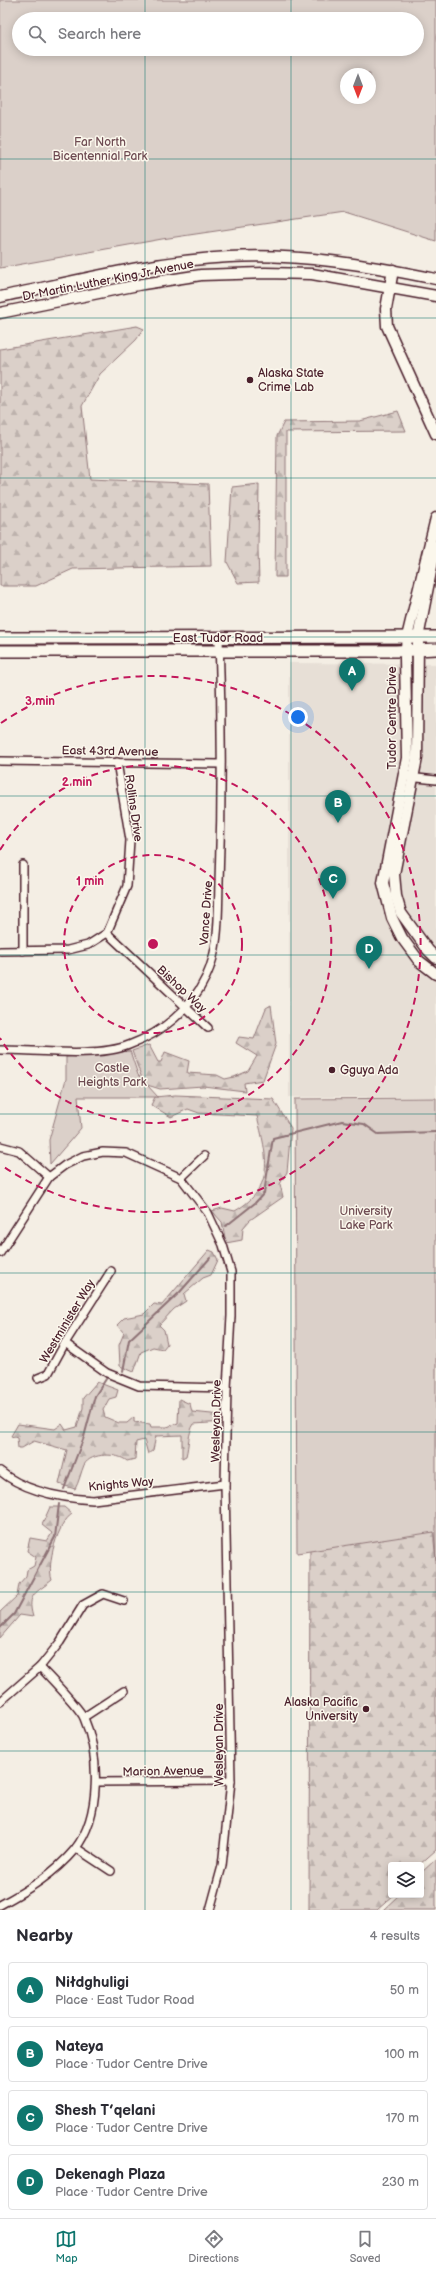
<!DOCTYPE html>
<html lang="en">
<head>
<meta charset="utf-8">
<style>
	:root { --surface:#fff; --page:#f2f2f3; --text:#2b2b33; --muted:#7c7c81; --line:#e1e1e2; --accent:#0f766e }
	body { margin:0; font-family:"Balsamiq Sans",sans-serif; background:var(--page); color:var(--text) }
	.controls { position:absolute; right:12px; bottom:12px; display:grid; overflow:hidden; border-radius:4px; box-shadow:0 2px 10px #0003 }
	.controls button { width:36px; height:36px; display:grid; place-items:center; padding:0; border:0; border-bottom:1px solid var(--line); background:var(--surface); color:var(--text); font:20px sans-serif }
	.compass { position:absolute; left:340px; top:68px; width:36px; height:36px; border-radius:50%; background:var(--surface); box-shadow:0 2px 10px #0003; rotate:180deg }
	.you { position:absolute; left:298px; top:717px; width:14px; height:14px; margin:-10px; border:3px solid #fff; border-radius:50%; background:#1a73e8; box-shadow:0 0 0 6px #1a73e833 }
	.badge { display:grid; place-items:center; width:26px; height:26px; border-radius:50%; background:var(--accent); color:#fff; font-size:13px; font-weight:700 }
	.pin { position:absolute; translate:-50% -33px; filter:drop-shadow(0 1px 2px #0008) }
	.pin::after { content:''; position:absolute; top:21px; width:14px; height:12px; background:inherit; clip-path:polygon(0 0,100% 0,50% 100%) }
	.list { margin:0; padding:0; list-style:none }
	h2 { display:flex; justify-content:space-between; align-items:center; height:52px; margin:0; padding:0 16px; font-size:17px }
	h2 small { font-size:13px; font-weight:400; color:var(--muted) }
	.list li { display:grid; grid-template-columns:26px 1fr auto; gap:12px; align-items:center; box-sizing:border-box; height:56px; margin:0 8px 8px; padding:0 8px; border:1px solid var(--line); border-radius:4px }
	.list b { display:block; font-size:15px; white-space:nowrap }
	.list p { margin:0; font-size:13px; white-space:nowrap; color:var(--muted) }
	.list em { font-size:13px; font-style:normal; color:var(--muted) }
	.icon { flex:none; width:22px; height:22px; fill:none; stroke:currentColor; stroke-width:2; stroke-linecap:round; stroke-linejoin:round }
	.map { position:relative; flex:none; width:436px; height:1910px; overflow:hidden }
	.search { position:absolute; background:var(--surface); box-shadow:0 2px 10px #0003; left:12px; right:12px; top:12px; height:44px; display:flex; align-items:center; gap:10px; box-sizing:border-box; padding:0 14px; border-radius:22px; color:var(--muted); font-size:15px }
	.sheet { height:308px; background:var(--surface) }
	nav { display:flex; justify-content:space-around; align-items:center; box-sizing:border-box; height:56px; border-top:1px solid var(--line); background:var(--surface); font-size:11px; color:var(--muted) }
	nav a { display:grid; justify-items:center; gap:2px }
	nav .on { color:var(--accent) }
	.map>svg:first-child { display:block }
</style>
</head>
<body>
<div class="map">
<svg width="436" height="1910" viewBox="0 0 436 1910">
	<defs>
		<pattern id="forest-firs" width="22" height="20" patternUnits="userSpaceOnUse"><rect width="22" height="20" fill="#dbd0c9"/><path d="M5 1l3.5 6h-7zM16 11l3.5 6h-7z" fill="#bdb2ad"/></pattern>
	</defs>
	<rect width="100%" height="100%" fill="#f4eee4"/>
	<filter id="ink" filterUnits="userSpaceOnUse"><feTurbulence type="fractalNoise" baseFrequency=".025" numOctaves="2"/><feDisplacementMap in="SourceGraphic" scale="8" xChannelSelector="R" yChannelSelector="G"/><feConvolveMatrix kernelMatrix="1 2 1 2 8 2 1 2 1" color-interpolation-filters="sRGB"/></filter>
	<g filter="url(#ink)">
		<path fill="#e7dfd6" d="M289,663L436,664V1097H289Z"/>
		<g fill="url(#forest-firs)" stroke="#92787a">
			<path d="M137,326L144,329L136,340L100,374L82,406L90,479L208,484L211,566L73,569L36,586H0V349Z"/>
			<path d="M398,411L406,431L286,432V577H275L277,436L284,422L360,421Z"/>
			<path d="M259,484L258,549L259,582L238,583L227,562L232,487Z"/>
			<path d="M271,1005L276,1044L263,1080L244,1083L245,1091L203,1086L160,1089L144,1084L132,1051L149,1045L158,1062H161L165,1052L189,1061L187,1073L217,1075L225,1079L234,1077L248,1071L257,1056L236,1043L239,1037L254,1039L266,1008Z"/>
			<path d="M175,1095L273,1099L291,1128L287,1172L280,1184L283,1197L250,1220L243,1228L242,1240L226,1243L222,1222L212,1211L222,1208L235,1211C276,1187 267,1156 257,1116L199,1113L188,1109L171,1117L151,1105L155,1097Z"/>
			<path d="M209,1250L214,1252L218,1260L211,1275L203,1278L184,1294L186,1301L174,1309L159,1325L164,1330L167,1344L163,1349L153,1347L141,1352L134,1372L120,1366L119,1345L124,1333L117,1325L124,1318L144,1314L154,1304L162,1305Z"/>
			<path d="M436,1339L434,1541L436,1560V1850L419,1865H391V1895H394L377,1910H309L310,1532Z"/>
			<path d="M97,1382L118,1390L116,1397L109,1399L103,1410L105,1417L119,1423H127L134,1417V1422L150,1424L151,1427H167L178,1423L179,1399L190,1404L192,1412L221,1415L224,1422L194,1424C188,1433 189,1445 186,1456L182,1458V1435L156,1436L153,1450L148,1454L144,1440L136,1442L135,1459L127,1461C118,1453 91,1452 84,1465C81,1472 79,1482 75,1489L59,1484L67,1450L34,1441L22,1448H18L17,1438L11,1436L18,1424L55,1429L62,1424L66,1430L77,1427L83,1408V1398Z"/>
			<path d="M50,1507H64L72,1514C58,1523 46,1564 52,1580C37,1593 26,1593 33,1617L20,1615L0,1638V1612L17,1596L19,1584L26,1576L27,1570L34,1566L36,1557L27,1551L30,1538L47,1541L52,1533L42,1525Z"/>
			<path d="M436,1859V1910H383L399,1895H421V1873Z"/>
		</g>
		<g fill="#dbd0c9" stroke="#92787a" fill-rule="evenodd">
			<path d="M0,0H436V241L344,212L162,239L0,268ZM19,19H417V49H19ZM346,74H370V98H346Z"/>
			<path d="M130,1051L138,1075L158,1097H78L81,1128L50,1164L49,1140L66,1079V1057Z"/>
			<path d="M436,1098V1560L434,1532L297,1553L295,1099Z"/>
		</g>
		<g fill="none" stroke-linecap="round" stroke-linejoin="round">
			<g stroke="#8d7174" stroke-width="2">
				<path d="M226,1226L255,1203L264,1193L273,1138L342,1121L364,1124L378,1134L436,1132"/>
				<path d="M123,1371L129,1340L180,1292L210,1258"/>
				<path d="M64,1489L84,1437L95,1396L106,1379"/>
				<path d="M0,1628L14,1614L55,1537L59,1504"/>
			</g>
			<defs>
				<g id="street">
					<path d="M0,761L220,764"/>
					<path d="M408,777L436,780"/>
					<path d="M23,865V951"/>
					<path d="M107,933L208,1028"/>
					<path d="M0,951L68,950L88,945L107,933L127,886L130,840L117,762"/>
					<path d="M0,1050C36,1050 97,1058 129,1045C162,1033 191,1009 206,977C220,948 218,914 219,882C222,801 222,719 219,638"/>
					<path d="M0,1146L19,1151L49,1177"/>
					<path d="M181,1178L204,1156"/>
					<path d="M0,1253L49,1177L65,1165L83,1156L103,1152L126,1153L181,1178L208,1213L223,1245L231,1272V1316L227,1388L225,1484L231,1781L222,1866L210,1910"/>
					<path d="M65,1343L107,1373L139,1386L227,1388"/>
					<path d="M38,1378L48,1374L65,1343L111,1271"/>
					<path d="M0,1471C25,1492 61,1498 93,1500L225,1484"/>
					<path d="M0,1702L40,1667L60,1642L83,1605L103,1594L124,1601"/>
					<path d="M84,1717L124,1691"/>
					<path d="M96,1782L231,1781"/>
					<path d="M76,1848L111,1871"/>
					<path d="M0,1905C28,1890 54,1874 75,1849C101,1816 100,1755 84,1718C79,1707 50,1678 40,1667"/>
				</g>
				<g id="secondary">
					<path d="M393,270L386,309L387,326L436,434"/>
					<path d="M0,297C76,281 151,261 229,257C299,253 368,265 436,279"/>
					<path d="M0,313L143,284L201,275L265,273L312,274L436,296"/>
					<path d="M436,518L407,637L405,658L407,758L383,883L392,918L402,938L419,961L436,974"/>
					<path d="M436,546L418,638L417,758L394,874L396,896L401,913L428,950L436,958"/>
				</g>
				<g id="primary">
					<path d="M0,638L436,637"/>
					<path d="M0,651H396L436,649"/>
				</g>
			</defs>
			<use href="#street" stroke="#4a1f2b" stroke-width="10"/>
			<use href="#secondary" stroke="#4a1f2b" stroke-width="13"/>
			<use href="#primary" stroke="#4a1f2b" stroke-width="14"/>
			<use href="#street" stroke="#fbf7ec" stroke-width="7"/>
			<use href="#secondary" stroke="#fbf7ec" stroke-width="10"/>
			<use href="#primary" stroke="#fbf7ec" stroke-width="11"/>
		</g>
	</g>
	<path fill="none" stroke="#0f766e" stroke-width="1" stroke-opacity="0.55" d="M145,0V19M291,0V19M145,49V1910M291,49V1910M0,159H436M0,318H436M0,478H436M0,637H436M0,796H436M0,955H436M0,1114H436M0,1273H436M0,1432H436M0,1592H436M0,1751H436"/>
	<g fill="none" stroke="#c2185b" stroke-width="2" stroke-dasharray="7 5">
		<circle cx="153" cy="944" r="89"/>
		<path d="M0 850A179 179 0 1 1 0 1038"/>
		<path d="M1 723A268 268 0 1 1 1 1165"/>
	</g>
	<g fill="#4a1f2b" stroke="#fbf7ec" stroke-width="1.5">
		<circle cx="250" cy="380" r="4"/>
		<circle cx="332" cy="1070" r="4"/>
		<circle cx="366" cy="1709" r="4"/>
	</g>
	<g text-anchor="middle" stroke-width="3" stroke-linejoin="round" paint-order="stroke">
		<g font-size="12" fill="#6e4b52" stroke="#fbf7ec">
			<text x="100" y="146">Far North<tspan x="100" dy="14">Bicentennial Park</tspan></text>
			<text x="112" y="1072">Castle<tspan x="112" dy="14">Heights Park</tspan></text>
			<text x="366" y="1215">University<tspan x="366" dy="14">Lake Park</tspan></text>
		</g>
		<g font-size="12" fill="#4a1f2b" stroke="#fbf7ec">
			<text transform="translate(108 280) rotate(-11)" y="4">Dr Martin Luther King Jr Avenue</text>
			<text x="218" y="642">East Tudor Road</text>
			<text transform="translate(392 718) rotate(-90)" y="4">Tudor Centre Drive</text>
			<text transform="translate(110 751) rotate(1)" y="4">East 43rd Avenue</text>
			<text transform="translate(134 808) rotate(82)" y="4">Rollins Drive</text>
			<text transform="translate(206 913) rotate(-86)" y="4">Vance Drive</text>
			<text transform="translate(182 989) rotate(43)" y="4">Bishop Way</text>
			<text transform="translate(67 1321) rotate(-59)" y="4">Westminister Way</text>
			<text transform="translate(216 1421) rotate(-89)" y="4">Wesleyan Drive</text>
			<text transform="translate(121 1484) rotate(-5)" y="4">Knights Way</text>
			<text transform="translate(219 1745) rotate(-90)" y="4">Wesleyan Drive</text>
			<text transform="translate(163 1771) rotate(-1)" y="4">Marion Avenue</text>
		</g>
		<g font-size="12" fill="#4a1f2b" stroke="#fbf7ec" text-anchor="start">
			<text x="258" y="377">Alaska State<tspan x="258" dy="14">Crime Lab</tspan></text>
			<text x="340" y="1074">Gguya Ada</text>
			<text x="358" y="1706" text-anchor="end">Alaska Pacific<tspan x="358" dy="14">University</tspan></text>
		</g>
	</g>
	<circle cx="153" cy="944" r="6" fill="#c2185b" stroke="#fbf7ec" stroke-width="2"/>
	<g font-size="12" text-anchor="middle" font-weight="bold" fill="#c2185b" stroke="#fbf7ec" stroke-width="3" stroke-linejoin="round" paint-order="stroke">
		<text x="40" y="705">3 min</text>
		<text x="77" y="786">2 min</text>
		<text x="90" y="885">1 min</text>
	</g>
</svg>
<div class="controls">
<button><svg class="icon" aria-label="layers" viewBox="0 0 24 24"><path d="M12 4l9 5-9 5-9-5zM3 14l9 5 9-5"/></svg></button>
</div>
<svg class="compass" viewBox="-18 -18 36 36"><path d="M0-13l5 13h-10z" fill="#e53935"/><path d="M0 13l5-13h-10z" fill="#7c7c81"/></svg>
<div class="you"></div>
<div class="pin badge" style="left:352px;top:691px">A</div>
<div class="pin badge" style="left:338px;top:823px">B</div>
<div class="pin badge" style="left:333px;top:899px">C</div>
<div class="pin badge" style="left:369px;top:969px">D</div>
<div class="search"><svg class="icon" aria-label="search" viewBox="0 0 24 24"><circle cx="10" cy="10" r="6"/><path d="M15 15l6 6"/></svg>Search here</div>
</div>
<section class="sheet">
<h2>Nearby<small>4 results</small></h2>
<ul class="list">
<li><span class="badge">A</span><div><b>Niłdghuligi</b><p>Place · East Tudor Road</p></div><em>50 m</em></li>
<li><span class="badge">B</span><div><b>Nateya</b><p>Place · Tudor Centre Drive</p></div><em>100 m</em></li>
<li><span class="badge">C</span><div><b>Shesh T’qelani</b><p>Place · Tudor Centre Drive</p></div><em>170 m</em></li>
<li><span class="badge">D</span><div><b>Dekenagh Plaza</b><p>Place · Tudor Centre Drive</p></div><em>230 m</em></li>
</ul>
</section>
<nav>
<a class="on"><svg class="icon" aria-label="map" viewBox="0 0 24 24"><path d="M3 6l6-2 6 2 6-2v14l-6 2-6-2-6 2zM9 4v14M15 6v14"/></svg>Map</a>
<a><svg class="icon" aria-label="directions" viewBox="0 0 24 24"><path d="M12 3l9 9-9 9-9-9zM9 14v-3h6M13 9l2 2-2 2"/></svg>Directions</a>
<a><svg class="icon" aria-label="saved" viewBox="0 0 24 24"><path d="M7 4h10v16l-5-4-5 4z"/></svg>Saved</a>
</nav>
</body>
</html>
